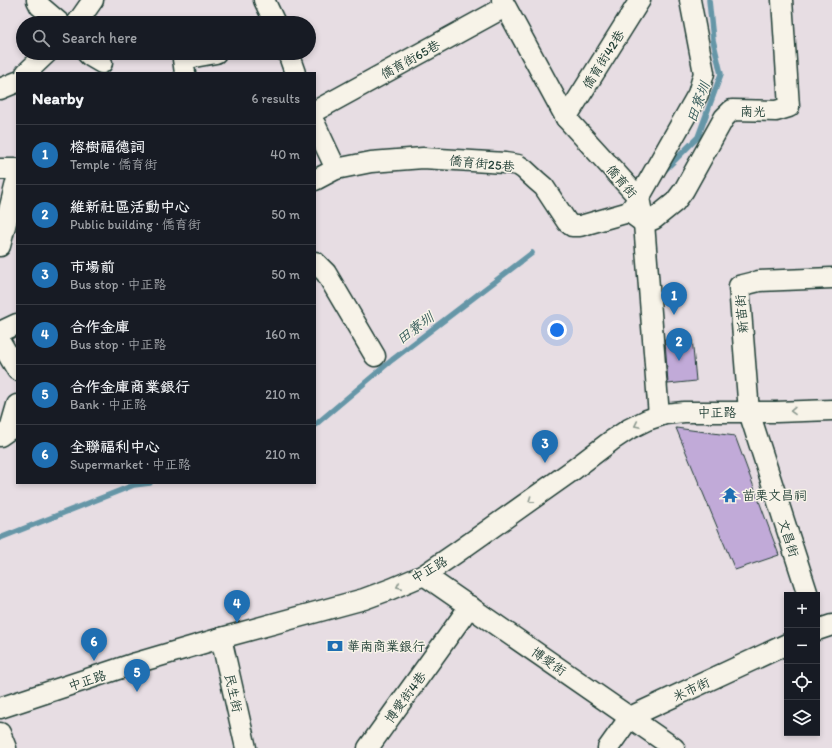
<!DOCTYPE html>
<html lang="en">
<head>
<meta charset="utf-8">
<style>
	:root { --surface:#171b24; --page:#20242c; --text:#f1f3f6; --muted:#9ea1a6; --line:#363941; --accent:#1f6fb2 }
	body { margin:0; font-family:Itim,"LXGW WenKai TC",sans-serif; background:var(--page); color:var(--text) }
	.controls { position:absolute; right:12px; bottom:12px; display:grid; overflow:hidden; border-radius:0px; box-shadow:0 2px 6px #0003 }
	.controls button { width:36px; height:36px; display:grid; place-items:center; padding:0; border:0; border-bottom:1px solid var(--line); background:var(--surface); color:var(--text); font:20px sans-serif }
	.you { position:absolute; left:557px; top:330px; width:14px; height:14px; margin:-10px; border:3px solid #fff; border-radius:50%; background:#1a73e8; box-shadow:0 0 0 6px #1a73e833 }
	.badge { display:grid; place-items:center; width:26px; height:26px; border-radius:50%; background:var(--accent); color:#fff; font-size:13px; font-weight:700 }
	.pin { position:absolute; translate:-50% -33px; filter:drop-shadow(0 1px 2px #0008) }
	.pin::after { content:''; position:absolute; top:21px; width:14px; height:12px; background:inherit; clip-path:polygon(0 0,100% 0,50% 100%) }
	.list { margin:0; padding:0; list-style:none }
	h2 { display:flex; justify-content:space-between; align-items:center; height:52px; margin:0; padding:0 16px; font-size:17px }
	h2 small { font-size:13px; font-weight:400; color:var(--muted) }
	.list li { display:grid; grid-template-columns:26px 1fr auto; gap:12px; align-items:center; box-sizing:border-box; height:60px; padding:0 16px; border-top:1px solid var(--line) }
	.list b { display:block; font-size:15px; white-space:nowrap }
	.list p { margin:0; font-size:13px; white-space:nowrap; color:var(--muted) }
	.list em { font-size:13px; font-style:normal; color:var(--muted) }
	.icon { flex:none; width:22px; height:22px; fill:none; stroke:currentColor; stroke-width:2; stroke-linecap:round; stroke-linejoin:round }
	.map { position:relative; flex:none; width:832px; height:748px; overflow:hidden }
	.search { position:absolute; background:var(--surface); box-shadow:0 2px 6px #0003; left:16px; top:16px; width:300px; height:44px; display:flex; align-items:center; gap:10px; box-sizing:border-box; padding:0 14px; border-radius:22px; color:var(--muted); font-size:15px }
	.panel { position:absolute; background:var(--surface); box-shadow:0 2px 6px #0003; left:16px; top:72px; width:300px; height:412px; border-radius:0px }
	.map>svg:first-child { display:block }
</style>
</head>
<body>
<div class="map">
<svg width="832" height="748" viewBox="0 0 832 748">
	<rect width="100%" height="100%" fill="#e7dde3"/>
	<filter id="ink" filterUnits="userSpaceOnUse"><feTurbulence type="fractalNoise" baseFrequency=".025" numOctaves="2"/><feDisplacementMap in="SourceGraphic" scale="8" xChannelSelector="R" yChannelSelector="G"/><feConvolveMatrix kernelMatrix="1 2 1 2 8 2 1 2 1" color-interpolation-filters="sRGB"/></filter>
	<g filter="url(#ink)">
		<g fill="none" stroke-linecap="round" stroke-linejoin="round">
			<g stroke="#6596a7" stroke-width="5.5">
				<path d="M663,172L698,137L721,74L713,40L709,0"/>
				<path d="M315,425L392,360L532,253"/>
				<path d="M0,538L134,485L150,483"/>
			</g>
		</g>
		<g fill="#c1aad8" stroke="#1f3d34">
			<path d="M692,337L696,381L668,384L665,340Z"/>
			<path d="M676,428L735,436L779,555L735,570Z"/>
		</g>
		<g fill="none" stroke-linecap="round" stroke-linejoin="round">
			<defs>
				<g id="minor">
					<path d="M37,0L40,6L60,23"/>
					<path d="M264,0L275,23"/>
					<path d="M502,0L566,118L639,198L644,223L659,416"/>
					<path d="M77,23L93,0"/>
					<path d="M87,53L90,56L102,63"/>
					<path d="M288,53L295,73"/>
					<path d="M26,73L47,53"/>
					<path d="M185,73L183,59L216,53"/>
					<path d="M0,89L17,82"/>
					<path d="M315,111L505,7"/>
					<path d="M566,118L640,0"/>
					<path d="M315,124L336,169"/>
					<path d="M0,169H17"/>
					<path d="M315,180L336,169L371,162L423,158L505,163L518,165L524,169L537,181L544,187L567,222L572,226H580L629,212L644,223L654,219L675,202L684,190L724,118L732,110L776,111L789,107L782,0"/>
					<path d="M631,209L639,198L698,94L704,73L690,0"/>
					<path d="M0,246L17,179"/>
					<path d="M315,262L326,273L375,356"/>
					<path d="M0,332L17,324"/>
					<path d="M0,341L17,370"/>
					<path d="M0,436L10,429L17,405"/>
					<path d="M424,575L674,748"/>
					<path d="M808,595L749,412L739,286L759,281L832,278"/>
					<path d="M817,630L832,625"/>
					<path d="M221,638L246,748"/>
					<path d="M0,708L136,663L221,638L364,599L391,589L424,575L456,553L573,470L611,441L629,429L647,420L665,414L684,412H776L832,410"/>
					<path d="M0,733L6,748"/>
					<path d="M368,748L470,606"/>
					<path d="M608,748L630,717L787,644"/>
				</g>
			</defs>
			<use href="#minor" stroke="#1f3d34" stroke-width="23"/>
			<use href="#minor" stroke="#f7f3e8" stroke-width="20"/>
		</g>
		<defs><path id="oneway-chevron" d="M-2-3.5L2.5 0L-2 3.5" fill="none" stroke-width="1.6" stroke-linecap="round" stroke-linejoin="round"/></defs>
		<g stroke="#8b988e">
			<use href="#oneway-chevron" transform="translate(793 411) rotate(179)"/>
			<use href="#oneway-chevron" transform="translate(637 425) rotate(155)"/>
			<use href="#oneway-chevron" transform="translate(531 500) rotate(145)"/>
			<use href="#oneway-chevron" transform="translate(399 586) rotate(156)"/>
		</g>
	</g>
	<defs>
		<symbol id="temple-bare" viewBox="-9 -9 18 18"><path d="M0-6L5-2H3V0L6.5 2.5H4V6H1.5V3h-3V6H-4V2.5H-6.5L-3 0V-2H-5Z" fill="#1f6fb2" stroke="#f7f3e8" stroke-width="2.5" paint-order="stroke"/></symbol>
		<symbol id="bank-bare" viewBox="-9 -9 18 18"><path d="M-6-4H6V4H-6ZM0-2.3a2.3 2.3 0 1 0 0 4.6a2.3 2.3 0 1 0 0-4.6Z" fill="#1f6fb2" stroke="#f7f3e8" stroke-width="2.5" paint-order="stroke"/></symbol>
	</defs>
	<g fill-rule="evenodd">
		<use href="#temple-bare" x="719" y="484" width="22" height="22"/>
		<use href="#bank-bare" x="324" y="635" width="22" height="22"/>
	</g>
	<g text-anchor="middle" stroke-width="3" stroke-linejoin="round" paint-order="stroke">
		<g font-size="13" fill="#1f3d34" stroke="#f7f3e8">
			<text transform="translate(410 59) rotate(-29)" y="5">僑育街65巷</text>
			<text transform="translate(603 59) rotate(-58)" y="5">僑育街42巷</text>
			<text transform="translate(753 111) rotate(1)" y="5">南光</text>
			<text transform="translate(482 163) rotate(6)" y="5">僑育街25巷</text>
			<text transform="translate(622 181) rotate(49)" y="5">僑育街</text>
			<text transform="translate(741 314) rotate(-95)" y="5">新苗街</text>
			<text x="717" y="417">中正路</text>
			<text transform="translate(789 538) rotate(72)" y="5">文昌街</text>
			<text transform="translate(429 569) rotate(-30)" y="5">中正路</text>
			<text transform="translate(549 661) rotate(35)" y="5">博愛街</text>
			<text transform="translate(87 680) rotate(-18)" y="5">中正路</text>
			<text transform="translate(691 689) rotate(-25)" y="5">米市街</text>
			<text transform="translate(234 693) rotate(77)" y="5">民生街</text>
			<text transform="translate(405 697) rotate(-54)" y="5">博愛街4巷</text>
		</g>
		<g font-size="13" fill="#1f3d34" stroke="#f7f3e8" text-anchor="start">
			<text x="742" y="500">苗栗文昌祠</text>
			<text x="347" y="651">華南商業銀行</text>
		</g>
		<g font-size="14" font-style="italic" fill="#365b5a" stroke="#f7f3e8">
			<text transform="translate(698 102) rotate(-70)" y="5">田寮圳</text>
			<text transform="translate(415 328) rotate(-37)" y="5">田寮圳</text>
		</g>
	</g>
</svg>
<div class="controls">
<button>+</button>
<button>−</button>
<button><svg class="icon" aria-label="locate" viewBox="0 0 24 24"><circle cx="12" cy="12" r="6"/><path d="M12 2v4M12 18v4M2 12h4M18 12h4"/></svg></button>
<button><svg class="icon" aria-label="layers" viewBox="0 0 24 24"><path d="M12 4l9 5-9 5-9-5zM3 14l9 5 9-5"/></svg></button>
</div>
<div class="you"></div>
<div class="pin badge" style="left:674px;top:315px">1</div>
<div class="pin badge" style="left:679px;top:361px">2</div>
<div class="pin badge" style="left:545px;top:463px">3</div>
<div class="pin badge" style="left:237px;top:623px">4</div>
<div class="pin badge" style="left:137px;top:692px">5</div>
<div class="pin badge" style="left:94px;top:661px">6</div>
<div class="search"><svg class="icon" aria-label="search" viewBox="0 0 24 24"><circle cx="10" cy="10" r="6"/><path d="M15 15l6 6"/></svg>Search here</div>
<section class="panel">
<h2>Nearby<small>6 results</small></h2>
<ul class="list">
<li><span class="badge">1</span><div><b>榕樹福德詞</b><p>Temple · 僑育街</p></div><em>40 m</em></li>
<li><span class="badge">2</span><div><b>維新社區活動中心</b><p>Public building · 僑育街</p></div><em>50 m</em></li>
<li><span class="badge">3</span><div><b>市場前</b><p>Bus stop · 中正路</p></div><em>50 m</em></li>
<li><span class="badge">4</span><div><b>合作金庫</b><p>Bus stop · 中正路</p></div><em>160 m</em></li>
<li><span class="badge">5</span><div><b>合作金庫商業銀行</b><p>Bank · 中正路</p></div><em>210 m</em></li>
<li><span class="badge">6</span><div><b>全聯福利中心</b><p>Supermarket · 中正路</p></div><em>210 m</em></li>
</ul>
</section>
</div>
</body>
</html>
